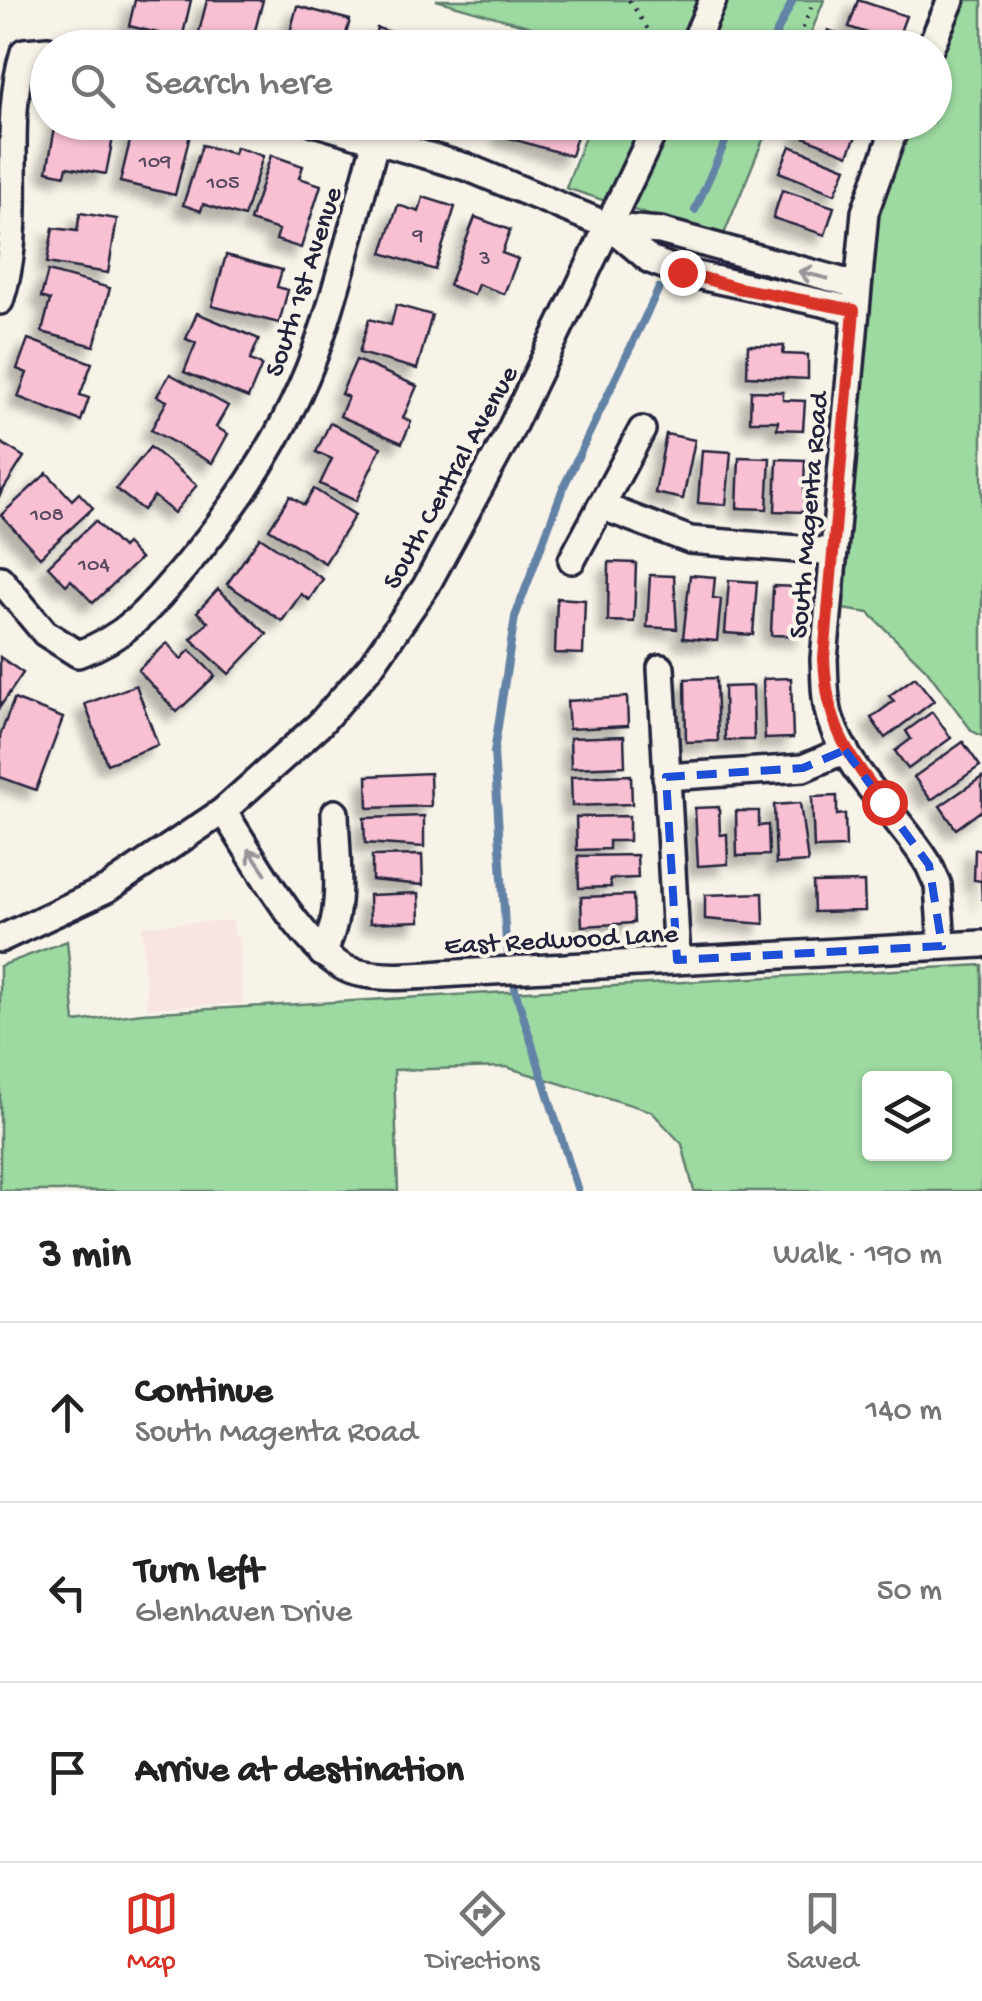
<!DOCTYPE html>
<html lang="en">
<head>
<meta charset="utf-8">
<style>
	:root { --surface:#fff; --page:#f2f2f2; --text:#222; --muted:#767676; --line:#e0e0e0; --accent:#d93025 }
	body { margin:0; font-family:"Gochi Hand",sans-serif; background:var(--page); color:var(--text) }
	.controls { position:absolute; right:30px; bottom:30px; display:grid; overflow:hidden; border-radius:10px; box-shadow:0 2px 8px #0004 }
	.controls button { width:90px; height:90px; display:grid; place-items:center; padding:0; border:0; border-bottom:2px solid var(--line); background:var(--surface); color:var(--text); font:50px sans-serif }
	.stop { position:absolute; width:30px; height:30px; margin:-22px; border:8px solid #d93025; border-radius:50%; background:#fff }
	.stop.end { background:#d93025; border-color:#fff; box-shadow:0 2px 10px #0008 }
	.list { margin:0; padding:0; list-style:none }
	h2 { display:flex; justify-content:space-between; align-items:center; height:130px; margin:0; padding:0 40px; font-size:42px }
	h2 small { font-size:32px; font-weight:400; color:var(--muted) }
	.list li { display:grid; grid-template-columns:65px 1fr auto; gap:30px; align-items:center; box-sizing:border-box; height:180px; padding:0 40px; border-top:2px solid var(--line) }
	.list b { display:block; font-size:38px; white-space:nowrap }
	.list p { margin:0; font-size:32px; white-space:nowrap; color:var(--muted) }
	.list em { font-size:32px; font-style:normal; color:var(--muted) }
	.icon { flex:none; width:55px; height:55px; fill:none; stroke:currentColor; stroke-width:2; stroke-linecap:round; stroke-linejoin:round }
	.map { position:relative; flex:none; width:982px; height:1191px; overflow:hidden }
	.search { position:absolute; background:var(--surface); box-shadow:0 2px 8px #0004; left:30px; right:30px; top:30px; height:110px; display:flex; align-items:center; gap:25px; box-sizing:border-box; padding:0 35px; border-radius:55px; color:var(--muted); font-size:38px }
	.sheet { height:670px; background:var(--surface) }
	nav { display:flex; justify-content:space-around; align-items:center; box-sizing:border-box; height:140px; border-top:2px solid var(--line); background:var(--surface); font-size:28px; color:var(--muted) }
	nav a { display:grid; justify-items:center; gap:5px }
	nav .on { color:var(--accent) }
	.map>svg:first-child { display:block }
</style>
</head>
<body>
<div class="map">
<svg width="982" height="1191" viewBox="0 0 982 1191">
	<defs>
		<filter id="shadow"><feDropShadow dx="-9" dy="9" stdDeviation="5" flood-color="#0004"/></filter>
	</defs>
	<rect width="100%" height="100%" fill="#f7f3e8"/>
	<filter id="ink" filterUnits="userSpaceOnUse"><feTurbulence type="fractalNoise" baseFrequency=".01" numOctaves="2"/><feDisplacementMap in="SourceGraphic" scale="20" xChannelSelector="R" yChannelSelector="G"/><feConvolveMatrix kernelMatrix="1 2 1 2 8 2 1 2 1" color-interpolation-filters="sRGB"/></filter>
	<g filter="url(#ink)">
		<path fill="#f8e4e2" d="M233,920L234,937H239L243,1003L147,1008L142,926Z"/>
		<g fill="#9ddaa1" stroke="#607e6e" stroke-width="2.5" fill-rule="evenodd">
			<path d="M436,0H824L805,48L601,47Z"/>
			<path d="M951,0H982V736L972,731L926,669L869,613L828,607L856,285L897,123L934,122V48Z"/>
			<path d="M590,123H770L722,239L566,188Z"/>
			<path d="M67,941L75,1022L142,1013L982,965V1191H694L682,1144L651,1111L506,1067L394,1070L398,1191H0V966ZM870,1078H944V1154H870Z"/>
		</g>
		<g fill="none" stroke-linecap="round" stroke-linejoin="round">
			<g stroke="#6483a6" stroke-width="8">
				<path d="M769,48L793,0"/>
				<path d="M695,210L734,122"/>
				<path d="M578,1191L516,993L506,942L494,752L515,617L563,488L659,288"/>
			</g>
		</g>
		<g fill="#f9c0d3" stroke="#22223b" stroke-width="2.5" filter="url(#shadow)">
			<path d="M135,0H191L182,39L129,26Z"/>
			<path d="M207,0H263L252,42L243,40L241,48L196,44Z"/>
			<path d="M858,0L906,16L896,43L849,27Z"/>
			<path d="M297,6L350,20L342,48H286Z"/>
			<path d="M377,28L412,38L415,30L434,36L431,48H371Z"/>
			<path d="M828,30L874,48H821Z"/>
			<path d="M56,122H116L106,174L67,167L65,175L47,171Z"/>
			<path d="M507,122H581L571,156L502,136Z"/>
			<path d="M804,122H841L859,129L848,155L799,135Z"/>
			<path d="M165,125L191,131L175,195L120,182L133,129L163,137Z"/>
			<path d="M202,145L234,154L236,147L263,156L244,217L203,204L201,211L183,205Z"/>
			<path d="M790,146L846,168L835,194L779,172Z"/>
			<path d="M271,155L303,166L299,178L321,185L301,248L276,240L279,230L250,221Z"/>
			<path d="M782,190L834,207L825,235L773,218Z"/>
			<path d="M423,197L455,207L435,270L382,253L398,205L419,212Z"/>
			<path d="M80,213L117,219L108,273L47,263L53,228L77,231Z"/>
			<path d="M475,217L510,230L502,253L518,259L504,294L478,284L474,295L449,285Z"/>
			<path d="M226,255L282,270L277,287L288,290L279,323L212,306Z"/>
			<path d="M48,271L110,288L94,346L42,332L50,300L41,297Z"/>
			<path d="M396,305L432,315L417,369L359,353L369,319L391,325Z"/>
			<path d="M197,313L259,339L250,360L262,365L248,398L184,372L196,343L186,339Z"/>
			<path d="M28,339L92,363L80,395L89,398L81,421L18,397L27,373L17,369Z"/>
			<path d="M748,345L784,346L783,354L808,355V379L747,376Z"/>
			<path d="M356,360L417,386L403,418L411,422L402,443L340,416L348,397L341,394Z"/>
			<path d="M170,374L228,406L216,427L228,434L212,463L151,430L167,401L157,396Z"/>
			<path d="M751,391L783,392V400L805,401L803,430L777,429L778,421H750Z"/>
			<path d="M330,423L381,447L356,501L320,484L332,459L316,452Z"/>
			<path d="M666,434L695,440L683,499L655,493Z"/>
			<path d="M0,442L24,457L0,495Z"/>
			<path d="M150,447L197,485L174,513L154,496L143,510L116,489Z"/>
			<path d="M702,450L731,452L726,505L698,503Z"/>
			<path d="M739,457L770,458L767,509L737,508Z"/>
			<path d="M777,459L805,460L803,512L775,511Z"/>
			<path d="M47,473L72,500L79,493L93,508L40,557L1,515Z"/>
			<path d="M314,489L355,515L325,563L269,529L290,496L304,505Z"/>
			<path d="M95,521L122,548L126,544L140,559L93,603L71,580L66,585L48,566Z"/>
			<path d="M260,537L323,579L309,600L301,594L282,621L227,584Z"/>
			<path d="M609,562L636,563L634,622L608,621Z"/>
			<path d="M650,575L674,576L677,629L647,627Z"/>
			<path d="M690,575L715,577L713,598L721,599L717,641L683,638Z"/>
			<path d="M729,580L757,582L753,635L725,633Z"/>
			<path d="M773,586L798,587L797,608H804L803,636L771,635Z"/>
			<path d="M218,589L267,634L229,674L191,639L208,622L197,612Z"/>
			<path d="M557,598L585,600L583,654L555,653Z"/>
			<path d="M167,643L181,659L190,650L215,676L177,712L138,670Z"/>
			<path d="M0,657L23,673L0,707Z"/>
			<path d="M915,677L934,701L885,738L871,718L894,701L889,696Z"/>
			<path d="M716,678L718,741L686,742L685,679Z"/>
			<path d="M791,678L793,738L765,739L763,679Z"/>
			<path d="M136,685L158,745L107,764L85,704Z"/>
			<path d="M753,686L754,740H725L724,687Z"/>
			<path d="M627,697L628,726L569,729L567,701Z"/>
			<path d="M14,699L63,718L36,790L0,777V736Z"/>
			<path d="M932,712L951,738L908,769L895,751L911,739L906,731Z"/>
			<path d="M624,736L625,766L571,768L570,738Z"/>
			<path d="M963,742L980,766L931,800L914,777Z"/>
			<path d="M430,773L431,806L368,808L367,776Z"/>
			<path d="M631,775L632,804L572,806L571,777Z"/>
			<path d="M982,777V810L956,829L940,806Z"/>
			<path d="M837,796V815L845,814L846,847L814,848L812,797Z"/>
			<path d="M800,803L808,862L776,864L774,805Z"/>
			<path d="M719,807L720,835L727,834L728,864L698,866L695,808Z"/>
			<path d="M736,811H759V826L768,825L769,855L737,856Z"/>
			<path d="M424,816V847L365,843L364,818Z"/>
			<path d="M629,816V841H609V849L577,850L576,817Z"/>
			<path d="M975,849L982,850V900L981,881L974,880Z"/>
			<path d="M422,855L423,885L372,880V856Z"/>
			<path d="M637,855L638,878L610,879L611,887L579,888L578,856Z"/>
			<path d="M864,882L865,911L814,912L813,883Z"/>
			<path d="M419,893L420,921L370,923L369,895Z"/>
			<path d="M763,893L764,924L705,919V895Z"/>
			<path d="M633,895L634,923L582,926L581,897Z"/>
		</g>
		<g fill="none" stroke-linecap="round" stroke-linejoin="round">
			<defs>
				<g id="minor">
					<path d="M692,48L713,0"/>
					<path d="M930,48L951,0"/>
					<path d="M314,122L469,168L611,227L660,231L856,285"/>
					<path d="M897,122L865,212L824,659C825,679 824,701 831,721C849,775 900,816 929,865L938,885L942,946"/>
					<path d="M611,227L650,260L682,272L854,310"/>
					<path d="M0,301C27,221 0,129 24,52L48,50"/>
					<path d="M601,506L690,540L834,552"/>
					<path d="M572,560L642,430"/>
					<path d="M0,579L45,633L78,654C127,637 150,608 183,569C242,500 294,420 322,333C343,270 358,204 376,140"/>
					<path d="M661,668L677,960"/>
					<path d="M666,777L803,768L845,750"/>
					<path d="M223,811C251,852 307,960 355,972C388,980 424,975 457,973L982,944"/>
					<path d="M0,939L107,889L223,811L319,725L371,666L426,586L509,433L658,122"/>
					<path d="M322,953C346,914 336,857 335,813"/>
				</g>
			</defs>
			<use href="#minor" stroke="#22223b" stroke-width="32"/>
			<g stroke="#22223b" stroke-width="4" stroke-dasharray="2.5 8" stroke-linecap="butt">
				<path d="M629,0L660,48"/>
				<path d="M795,48L814,0"/>
				<path d="M716,122H721"/>
			</g>
			<use href="#minor" stroke="#f7f3e8" stroke-width="25"/>
		</g>
		<defs><path id="oneway-shaft" d="M-6 0H5M1.5-3L5.5 0L1.5 3" fill="none" stroke-width="1.6" stroke-linecap="round" stroke-linejoin="round" transform="scale(2.5)"/></defs>
		<g stroke="#97959a">
			<use href="#oneway-shaft" transform="translate(813 275) rotate(-166)"/>
			<use href="#oneway-shaft" transform="translate(257 861) rotate(-124)"/>
		</g>
	</g>
	<g fill="none" stroke-linecap="round" stroke-linejoin="round" filter="url(#ink)">
		<path stroke="#d93025" stroke-width="12" d="M682,272L738,288L854,310L824,658C827,725 845,751 884,802"/>
	</g>
	<path fill="none" stroke="#1d4ed8" stroke-width="8" stroke-dasharray="20 12" stroke-linejoin="round" d="M845,750L929,865L942,946L677,960L666,777L803,768Z"/>
	<g text-anchor="middle" stroke-width="8" stroke-linejoin="round" paint-order="stroke">
		<g font-size="22" fill="#584a61">
			<text x="155" y="167">109</text>
			<text x="223" y="188">105</text>
			<text x="418" y="241">9</text>
			<text x="485" y="264">3</text>
			<text x="47" y="520">108</text>
			<text x="94" y="570">104</text>
		</g>
		<g font-size="28" fill="#22223b" stroke="#f7f3e8">
			<text transform="translate(301 281) rotate(-72)" y="10">South 1st Avenue</text>
			<text transform="translate(448 476) rotate(-61)" y="10">South Central Avenue</text>
			<text transform="translate(806 515) rotate(-85)" y="10">South Magenta Road</text>
			<text transform="translate(561 937) rotate(-3)" y="10">East Redwood Lane</text>
		</g>
	</g>
</svg>
<div class="controls">
<button><svg class="icon" aria-label="layers" viewBox="0 0 24 24"><path d="M12 4l9 5-9 5-9-5zM3 14l9 5 9-5"/></svg></button>
</div>
<div class="stop" style="left:884px;top:802px"></div>
<div class="stop end" style="left:682px;top:272px"></div>
<div class="search"><svg class="icon" aria-label="search" viewBox="0 0 24 24"><circle cx="10" cy="10" r="6"/><path d="M15 15l6 6"/></svg>Search here</div>
</div>
<section class="sheet">
<h2>3 min<small>Walk · 190 m</small></h2>
<ul class="list">
<li><svg class="icon" aria-label="ahead" viewBox="0 0 24 24"><path d="M12 20V5M6 11l6-6 6 6"/></svg><div><b>Continue</b><p>South Magenta Road</p></div><em>140 m</em></li>
<li><svg class="icon" aria-label="left" viewBox="0 0 24 24"><path d="M17 20v-9H6M10 6l-5 5 5 5"/></svg><div><b>Turn left</b><p>Glenhaven Drive</p></div><em>50 m</em></li>
<li><svg class="icon" aria-label="arrive" viewBox="0 0 24 24"><path d="M6 21V4h12l-3 4 3 4H6"/></svg><div><b>Arrive at destination</b></div></li>
</ul>
</section>
<nav>
<a class="on"><svg class="icon" aria-label="map" viewBox="0 0 24 24"><path d="M3 6l6-2 6 2 6-2v14l-6 2-6-2-6 2zM9 4v14M15 6v14"/></svg>Map</a>
<a><svg class="icon" aria-label="directions" viewBox="0 0 24 24"><path d="M12 3l9 9-9 9-9-9zM9 14v-3h6M13 9l2 2-2 2"/></svg>Directions</a>
<a><svg class="icon" aria-label="saved" viewBox="0 0 24 24"><path d="M7 4h10v16l-5-4-5 4z"/></svg>Saved</a>
</nav>
</body>
</html>
